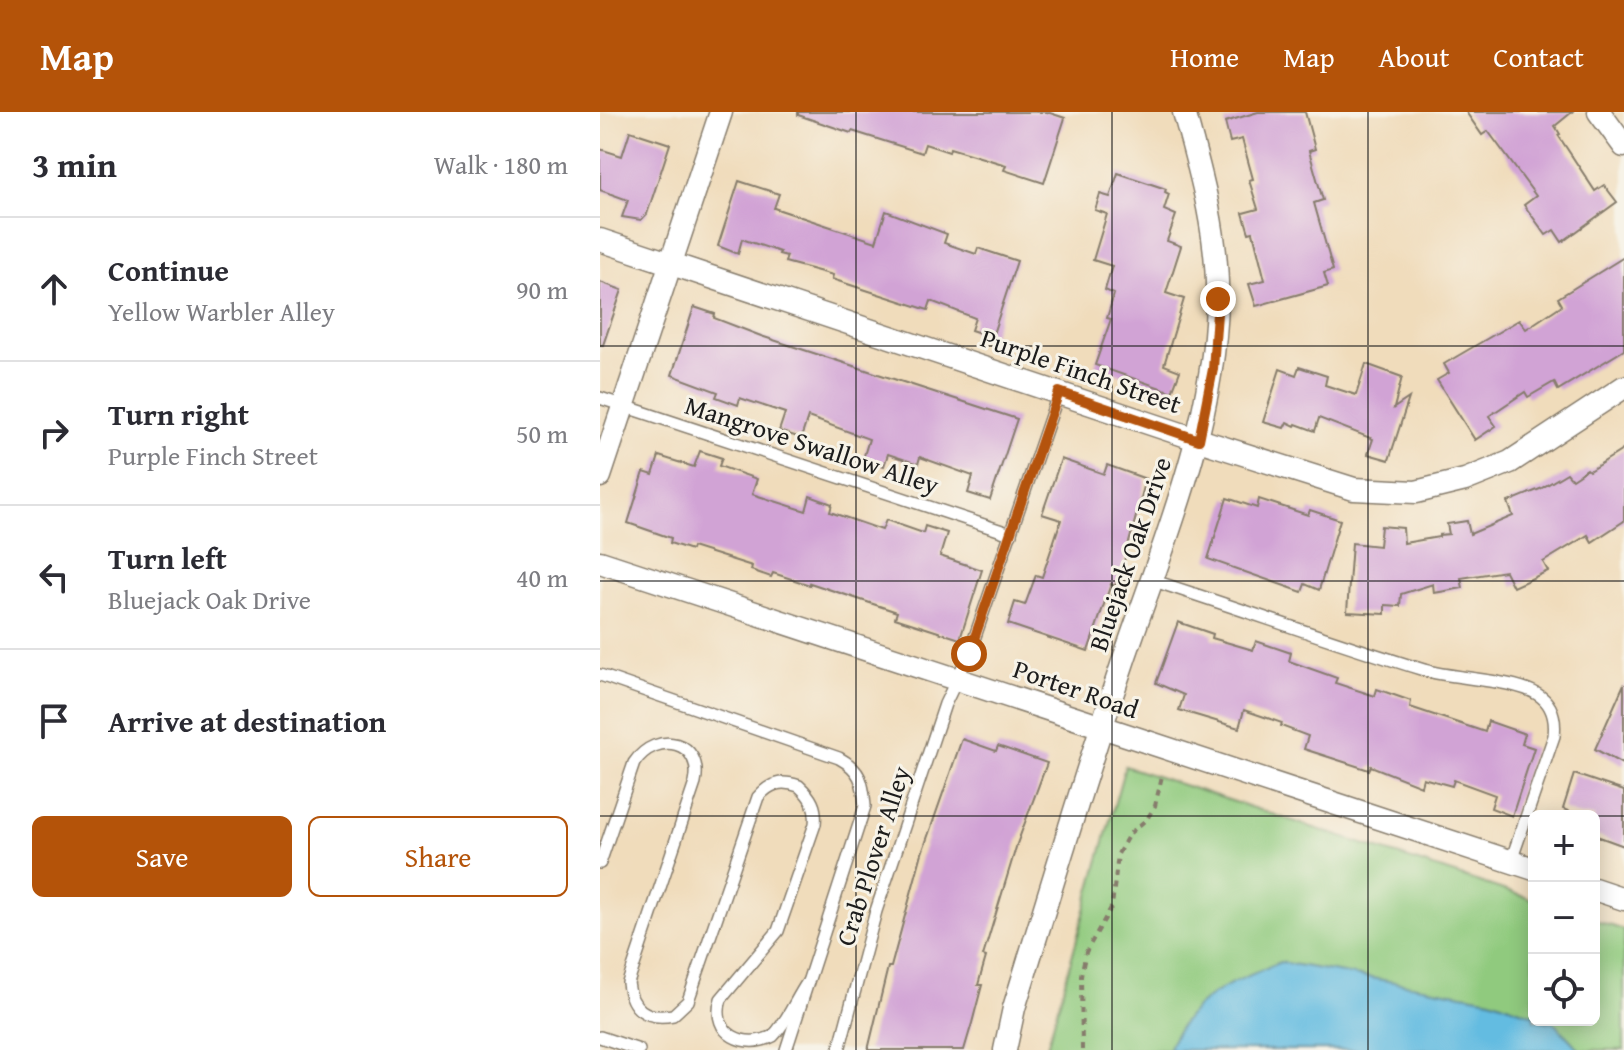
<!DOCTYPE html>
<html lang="en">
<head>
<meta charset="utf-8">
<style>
	:root { --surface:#fff; --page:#f7f7f7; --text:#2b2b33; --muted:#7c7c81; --line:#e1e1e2; --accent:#b45309 }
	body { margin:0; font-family:"Gentium Book Plus",serif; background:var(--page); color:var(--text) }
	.controls { position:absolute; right:24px; bottom:24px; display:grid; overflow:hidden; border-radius:12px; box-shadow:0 4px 20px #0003 }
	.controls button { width:72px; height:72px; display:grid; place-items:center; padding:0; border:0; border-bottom:2px solid var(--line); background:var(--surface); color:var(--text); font:40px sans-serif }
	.stop { position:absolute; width:24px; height:24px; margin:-18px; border:6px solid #b45309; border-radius:50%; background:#fff }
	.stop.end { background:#b45309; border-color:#fff; box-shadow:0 2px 8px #0008 }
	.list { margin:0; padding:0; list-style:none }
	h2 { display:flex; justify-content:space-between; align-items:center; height:104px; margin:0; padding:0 32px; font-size:34px }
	h2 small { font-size:26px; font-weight:400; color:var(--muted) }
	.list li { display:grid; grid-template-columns:52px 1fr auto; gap:24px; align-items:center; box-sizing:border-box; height:144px; padding:0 32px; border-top:2px solid var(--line) }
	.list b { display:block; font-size:30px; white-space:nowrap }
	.list p { margin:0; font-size:26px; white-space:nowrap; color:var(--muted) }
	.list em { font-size:26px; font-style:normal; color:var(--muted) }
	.actions { display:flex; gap:16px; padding:24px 32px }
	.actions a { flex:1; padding:18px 0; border:2px solid var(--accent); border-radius:12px; text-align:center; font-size:28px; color:var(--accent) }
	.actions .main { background:var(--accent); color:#fff }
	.icon { flex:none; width:44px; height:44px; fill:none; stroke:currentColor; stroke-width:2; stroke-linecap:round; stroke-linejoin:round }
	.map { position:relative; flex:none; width:1024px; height:938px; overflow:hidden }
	header { display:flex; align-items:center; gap:48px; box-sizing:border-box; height:112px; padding:0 40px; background:var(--accent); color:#fff }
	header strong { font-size:38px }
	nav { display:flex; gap:44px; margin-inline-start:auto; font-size:28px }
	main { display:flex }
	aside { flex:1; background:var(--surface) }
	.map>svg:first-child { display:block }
</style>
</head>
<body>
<header>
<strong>Map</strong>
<nav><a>Home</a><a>Map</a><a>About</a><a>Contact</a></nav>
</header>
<main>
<aside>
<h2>3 min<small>Walk · 180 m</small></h2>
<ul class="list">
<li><svg class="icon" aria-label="ahead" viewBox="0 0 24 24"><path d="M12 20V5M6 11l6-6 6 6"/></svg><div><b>Continue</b><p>Yellow Warbler Alley</p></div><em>90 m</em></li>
<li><svg class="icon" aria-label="right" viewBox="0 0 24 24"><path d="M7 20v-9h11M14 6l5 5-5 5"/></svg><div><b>Turn right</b><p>Purple Finch Street</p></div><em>50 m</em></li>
<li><svg class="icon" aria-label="left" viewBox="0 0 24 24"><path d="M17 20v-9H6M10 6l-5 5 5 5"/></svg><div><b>Turn left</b><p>Bluejack Oak Drive</p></div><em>40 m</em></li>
<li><svg class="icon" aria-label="arrive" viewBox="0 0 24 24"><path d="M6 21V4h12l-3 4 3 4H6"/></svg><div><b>Arrive at destination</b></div></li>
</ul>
<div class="actions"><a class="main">Save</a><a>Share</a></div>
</aside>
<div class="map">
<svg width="1024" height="938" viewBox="0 0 1024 938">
	<rect width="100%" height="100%" fill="#f7f3e8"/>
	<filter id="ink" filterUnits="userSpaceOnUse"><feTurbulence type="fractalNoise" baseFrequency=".0125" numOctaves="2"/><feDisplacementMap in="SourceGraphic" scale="16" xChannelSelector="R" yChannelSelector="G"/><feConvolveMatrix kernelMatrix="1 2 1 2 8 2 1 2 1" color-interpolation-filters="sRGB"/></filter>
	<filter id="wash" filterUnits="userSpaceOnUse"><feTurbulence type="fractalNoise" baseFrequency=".006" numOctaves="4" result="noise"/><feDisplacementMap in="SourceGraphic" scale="32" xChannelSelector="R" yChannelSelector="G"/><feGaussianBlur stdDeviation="1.8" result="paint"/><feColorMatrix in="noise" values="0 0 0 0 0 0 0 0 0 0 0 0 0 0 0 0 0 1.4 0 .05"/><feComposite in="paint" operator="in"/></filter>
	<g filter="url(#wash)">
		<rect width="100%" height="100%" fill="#f0dcbb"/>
		<path fill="#90ca7e" stroke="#56734d" stroke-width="2" d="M525,654L934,788V908H994V808L1024,818V938H446Z"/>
		<path fill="#64bce1" stroke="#406c7e" stroke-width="2" d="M680,850L891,887L934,903V908L954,911L980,938H568C590,884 630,872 680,850Z"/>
		<g id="blocks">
			<g fill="#d1a3d5">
				<path d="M198,0H447L465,6L444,71L404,58L406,53L350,36L349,40L325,32L322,41L252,19L251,21L198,3Z"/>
				<path d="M658,0H705L715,37L709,39L723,88L714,91L733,158L724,161L728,174L656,194L649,172L665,168L653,120L649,121L643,101L658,97L649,68L653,67L642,27L630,30L625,10Z"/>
				<path d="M866,0H972L955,14L960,22L958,23L995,79L1004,73L1017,90L962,130L954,118L946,123L924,93L936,84L888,19L882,23Z"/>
				<path d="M30,19L70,32L47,102L41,108L22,105L28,88L0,78V37L22,44Z"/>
				<path d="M518,61L566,77L565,80L569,82L564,98L576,103L567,129L581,134L566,181L584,187L564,253L580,259L572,280L495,253L511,207L507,206L514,182L505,178L512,154L493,148L507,102L495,98L500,82L510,85Z"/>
				<path d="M139,69L179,82L174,96L276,130L286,99L347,122L344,131L376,142L378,136L417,149L392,225L371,218L375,206L331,189L328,198L232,167L233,163L185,150L187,144L179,142L180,140L142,127L138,142L118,134Z"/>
				<path d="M1024,145V238L958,278L954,270L928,285L925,280L889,304L896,314L875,328L837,268L849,261L844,252L919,208L926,217L962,193L958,186Z"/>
				<path d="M0,170L22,178L3,233H0Z"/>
				<path d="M94,195L115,202L114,206L161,224L417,307L390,388L368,381L373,364L320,345L318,352L288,342L284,354L263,347L269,327L208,305L201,326L179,319L185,301L140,286L138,293L116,285L118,280L72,263Z"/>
				<path d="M766,252L802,265L794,296L809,286L789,348L768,342L773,327L719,306L715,319L696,312L695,314L687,310L684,316L663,310L680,257L696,263L699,255L727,264L725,273L756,283Z"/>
				<path d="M1024,337V409L992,430L988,423L943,450L948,459L913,475L905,459L861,466L863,476L834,481L833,472L801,482L800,494L785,493V502L747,500L752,431L779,434L781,414L803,416L804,431L839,425V423L849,422L847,412L867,409L870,422L913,404L908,390L940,377L967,361L972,367L987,357L989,359Z"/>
				<path d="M100,339L122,346L119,354L157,367L152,382L206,399L210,384L232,392L230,400L282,418L286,408L323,421L325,414L347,421L340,444L382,458L360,527L295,506L297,500L210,471V473L173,461L171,465L151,458L152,454L92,435L91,438L70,431L71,426L28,411L44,360L53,363L59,344L94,355Z"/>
				<path d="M461,347L504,362L507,353L546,367L523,453L515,474L511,472L488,539L408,512L415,490L425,493L436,463L442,465L461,408L442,402Z"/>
				<path d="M627,386L657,396L659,387L708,403L710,398L740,408L719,478L705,472L702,480L608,447Z"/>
				<path d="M578,510L613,522L612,526L653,538L656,529L691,541L689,549L737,566L735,571L775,584L777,577L811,589L810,595L885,620L888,609L925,622L922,632L934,636L912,704L891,696L895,683L854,668L852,674L823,666L821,674L771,654L769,658L704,637L708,624L681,614L682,611L644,598L639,616L579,598L584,583L556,571Z"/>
				<path d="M1024,572V653L995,637Z"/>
				<path d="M362,627L396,639L398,634L447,651L417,732L383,844L386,845L378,873H382L372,911L364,938H268L288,855H291L322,741Z"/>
				<path d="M974,662L1024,679V734L994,723V704H980L963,697Z"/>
			</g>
		</g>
	</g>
	<g filter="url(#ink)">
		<use href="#blocks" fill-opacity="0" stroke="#867c6c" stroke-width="2"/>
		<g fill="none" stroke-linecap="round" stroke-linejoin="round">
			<defs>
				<g id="service">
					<path d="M0,286L411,422"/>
					<path d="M551,468C642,497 732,530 824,558C854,567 912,567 937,582C952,591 956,607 954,624L911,749"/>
					<path d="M0,563L239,646C261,658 263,670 265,694L186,938"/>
					<path d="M0,751L34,651C57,617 104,629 95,671L28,871C31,897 46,908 73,903L88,889L158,685C170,671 181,668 199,674C211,685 217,695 215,712L178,819L121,887C110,923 146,938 173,924C187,910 196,887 207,871"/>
					<path d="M0,925L39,938"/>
					<path d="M239,938L276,799L345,592L369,542L459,280"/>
				</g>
				<g id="minor">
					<path d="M999,0L1024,34"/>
					<path d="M0,128L599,328L754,377L816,380L865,368L910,350L1024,275"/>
					<path d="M0,364L121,0"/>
					<path d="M0,450L934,757"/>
					<path d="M994,777L1024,787"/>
					<path d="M405,938L414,896C450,780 484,665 523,550C563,432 614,315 617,190C619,125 601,61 584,0"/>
				</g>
			</defs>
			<use href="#service" stroke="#867c6c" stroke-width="14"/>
			<use href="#minor" stroke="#867c6c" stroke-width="25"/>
			<path stroke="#867c6c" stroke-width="4" stroke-dasharray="6 6" stroke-linecap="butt" d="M482,938L481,863L486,840L512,794L518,742L529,722L547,707L555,694L562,664"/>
			<use href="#service" stroke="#fff" stroke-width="11"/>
			<use href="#minor" stroke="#fff" stroke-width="22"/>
		</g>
	</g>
	<g fill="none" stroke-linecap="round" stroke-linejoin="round" filter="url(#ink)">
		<path stroke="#b45309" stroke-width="10" d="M369,542L459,280L599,328L613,257L618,187"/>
	</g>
	<path fill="none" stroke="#1c1c1c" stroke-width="2" stroke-opacity="0.55" d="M256,0V938M512,0V938M768,0V938M0,234H1024M0,469H1024M0,704H1024"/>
	<g text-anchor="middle" stroke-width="6" stroke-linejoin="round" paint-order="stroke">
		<g font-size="26" fill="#1c1c1c" stroke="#f7f3e8">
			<text transform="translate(481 259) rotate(19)" y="9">Purple Finch Street</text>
			<text transform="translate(212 333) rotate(18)" y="9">Mangrove Swallow Alley</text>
			<text transform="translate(530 442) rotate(-71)" y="9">Bluejack Oak Drive</text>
			<text transform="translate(476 577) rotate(19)" y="9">Porter Road</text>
			<text transform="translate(273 744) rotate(-72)" y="9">Crab Plover Alley</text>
		</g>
	</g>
</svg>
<div class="controls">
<button>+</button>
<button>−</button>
<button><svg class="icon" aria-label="locate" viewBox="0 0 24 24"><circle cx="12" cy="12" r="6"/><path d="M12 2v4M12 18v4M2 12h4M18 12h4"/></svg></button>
</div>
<div class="stop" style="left:369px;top:542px"></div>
<div class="stop end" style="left:618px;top:187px"></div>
</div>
</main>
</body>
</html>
